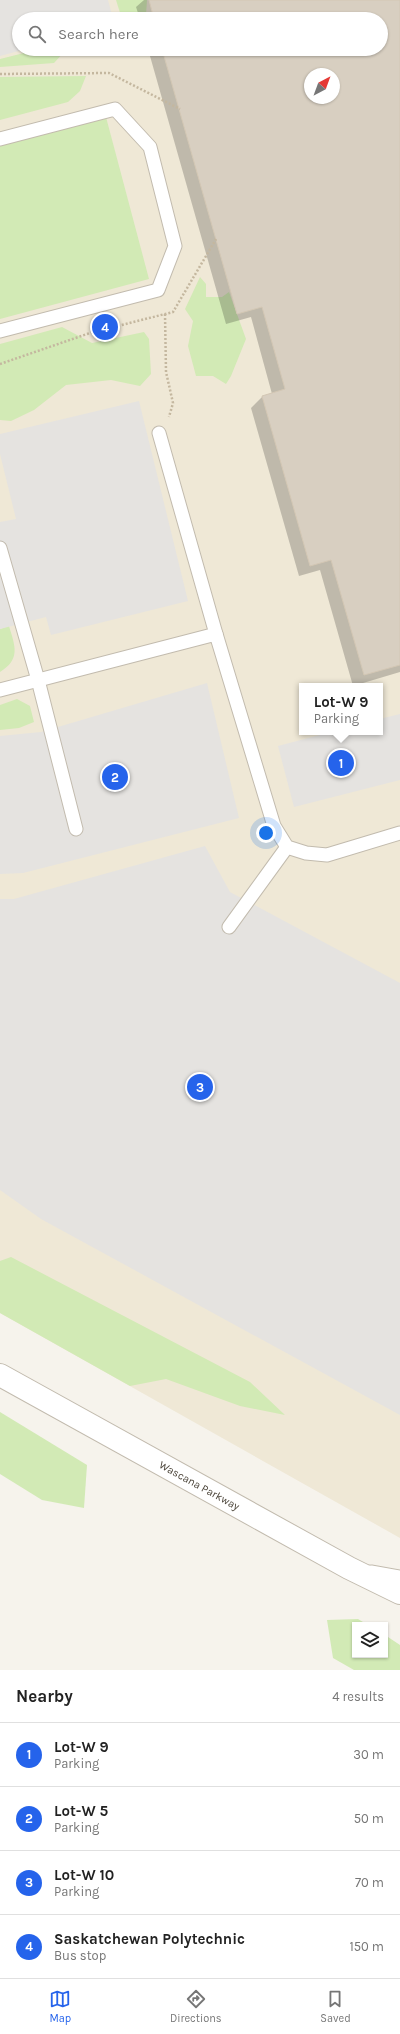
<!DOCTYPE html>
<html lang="en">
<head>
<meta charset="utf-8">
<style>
	:root { --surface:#fff; --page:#f6f6f6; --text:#222; --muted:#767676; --line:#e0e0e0; --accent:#2563eb }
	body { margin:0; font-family:Karla,sans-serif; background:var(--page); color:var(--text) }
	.controls { position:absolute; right:12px; bottom:12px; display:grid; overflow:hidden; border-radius:0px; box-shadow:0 1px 3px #0004 }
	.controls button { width:36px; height:36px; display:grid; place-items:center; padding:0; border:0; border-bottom:1px solid var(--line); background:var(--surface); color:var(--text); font:20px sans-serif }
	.compass { position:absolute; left:304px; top:68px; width:36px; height:36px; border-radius:50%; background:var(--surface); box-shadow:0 1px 3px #0004; rotate:41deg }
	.you { position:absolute; left:266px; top:833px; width:14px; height:14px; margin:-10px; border:3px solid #fff; border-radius:50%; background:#1a73e8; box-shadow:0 0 0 6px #1a73e833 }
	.badge { display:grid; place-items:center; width:26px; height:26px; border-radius:50%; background:var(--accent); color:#fff; font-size:13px; font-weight:700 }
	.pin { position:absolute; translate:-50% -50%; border:2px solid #fff; box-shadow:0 1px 4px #0006 }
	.popup { position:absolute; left:299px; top:683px; width:84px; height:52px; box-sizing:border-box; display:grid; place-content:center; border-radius:0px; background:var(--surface); filter:drop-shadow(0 1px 3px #0005); font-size:13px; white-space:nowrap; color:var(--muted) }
	.popup b { font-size:15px; color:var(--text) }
	.popup::after { content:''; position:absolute; left:50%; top:100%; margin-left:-8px; border:8px solid transparent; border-top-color:var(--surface) }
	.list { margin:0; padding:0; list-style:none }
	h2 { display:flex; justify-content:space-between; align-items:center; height:52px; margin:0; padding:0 16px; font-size:17px }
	h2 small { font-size:13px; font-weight:400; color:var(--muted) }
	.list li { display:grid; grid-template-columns:26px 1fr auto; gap:12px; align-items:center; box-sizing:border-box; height:64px; padding:0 16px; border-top:1px solid var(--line) }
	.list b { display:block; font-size:15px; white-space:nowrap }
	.list p { margin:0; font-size:13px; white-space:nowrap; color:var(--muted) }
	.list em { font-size:13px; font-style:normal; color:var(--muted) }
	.icon { flex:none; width:22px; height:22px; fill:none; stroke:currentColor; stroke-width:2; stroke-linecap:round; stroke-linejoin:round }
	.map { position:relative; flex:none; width:400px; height:1670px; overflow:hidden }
	.search { position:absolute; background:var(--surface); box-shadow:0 1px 3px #0004; left:12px; right:12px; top:12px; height:44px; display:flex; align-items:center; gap:10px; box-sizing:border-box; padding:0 14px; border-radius:22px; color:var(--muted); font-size:15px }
	.sheet { height:308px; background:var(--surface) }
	nav { display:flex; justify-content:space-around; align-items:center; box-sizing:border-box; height:56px; border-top:1px solid var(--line); background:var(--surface); font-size:11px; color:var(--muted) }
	nav a { display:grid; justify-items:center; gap:2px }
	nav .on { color:var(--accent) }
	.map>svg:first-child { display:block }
</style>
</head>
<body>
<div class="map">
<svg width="400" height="1670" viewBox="0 0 400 1670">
	<rect width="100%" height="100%" fill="#f6f3ec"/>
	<path fill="#efe8d6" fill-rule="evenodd" d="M0,0H400V1538L0,1313ZM19,19H381V49H19ZM310,74H334V98H310ZM302,686H380V732H302Z"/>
	<g fill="#d2eab5">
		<path d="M116,0H147L146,15L135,19H122Z"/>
		<path d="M40,49H64V52L54,63L0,67V59Z"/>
		<path d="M86,76L80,91L68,102L0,120V77Z"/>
		<path d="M106,117L149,279L0,319V145Z"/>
		<path d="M200,277L206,284V297H222L229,292L246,339L231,376L226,384L213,376H196L188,346L193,321L185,309Z"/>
		<path d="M62,327L92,343L144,332L149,339L151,374L140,386L111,380L66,385L34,410L11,421L0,420V344Z"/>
		<path d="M9,626C15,646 21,659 0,672V629Z"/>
		<path d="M17,699L30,706L34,722L19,728L0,730V705Z"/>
		<path d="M11,1257L250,1382L285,1415L240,1406L166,1379L130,1386L0,1313V1261Z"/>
		<path d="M0,1412L87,1465L84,1508L42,1500L0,1474Z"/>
		<path d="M358,1619L368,1625H355V1655H385V1635L400,1645V1670H354L333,1658L327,1620Z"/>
	</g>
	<g fill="#e5e3e0">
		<path d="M0,0H108L113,19H19V49H26L0,56Z"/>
		<path d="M139,401L188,601L51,635L46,617L0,629V522L16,519L0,454V434Z"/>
		<path d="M207,683L239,818L23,873L0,874V736L41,732Z"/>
		<path d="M400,714V780L294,807L278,746L331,732H380V719Z"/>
		<path d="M205,846L230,892L400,983V1415L41,1219L0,1190V899H14Z"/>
	</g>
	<path fill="#0003" fill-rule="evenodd" d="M144,0H400V672L353,686L320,570L299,576L251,408L262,397L272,394L251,317L226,324L148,49H381V19H140L136,7ZM310,74H334V98H310Z"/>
	<path fill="#d8cfc1" stroke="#d3c7b4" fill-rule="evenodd" d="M149,0H400V665L364,675L331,560L310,566L262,396L285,389L262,307L237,314L162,49H381V19H154ZM310,74H334V98H310Z"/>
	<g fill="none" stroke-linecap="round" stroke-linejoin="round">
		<defs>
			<g id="service">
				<path d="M0,139L115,109L150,147L175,246L158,290L0,331"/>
				<path d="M159,433L216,634"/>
				<path d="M0,548L38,680L76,829"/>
				<path d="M0,690L216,634L274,826L287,847L306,853L327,855L400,833"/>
				<path d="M229,927L287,847"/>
				<path d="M371,1572L400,1577"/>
			</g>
			<g id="minor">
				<path id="s1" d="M0,1375L349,1568L400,1593"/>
			</g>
		</defs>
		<use href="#service" stroke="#c2bbae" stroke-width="15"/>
		<use href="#minor" stroke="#c2bbae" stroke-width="24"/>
		<g stroke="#c4b79f" stroke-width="2.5" stroke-dasharray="2 2" stroke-linecap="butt">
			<path d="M0,74L109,73L180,109"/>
			<path d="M165,314L166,372L173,403L169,417"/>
			<path d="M0,364L90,333L173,312L216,239"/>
		</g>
		<use href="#service" stroke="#fff" stroke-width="13"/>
		<use href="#minor" stroke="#fff" stroke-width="22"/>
	</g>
	<g text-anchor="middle" stroke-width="3.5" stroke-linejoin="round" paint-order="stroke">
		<g font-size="11" fill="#4b4439" stroke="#fff">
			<text dy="4" stroke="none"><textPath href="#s1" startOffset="228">Wascana Parkway</textPath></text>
		</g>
	</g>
</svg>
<div class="controls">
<button><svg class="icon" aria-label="layers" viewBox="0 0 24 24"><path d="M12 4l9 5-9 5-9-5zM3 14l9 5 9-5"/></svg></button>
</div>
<svg class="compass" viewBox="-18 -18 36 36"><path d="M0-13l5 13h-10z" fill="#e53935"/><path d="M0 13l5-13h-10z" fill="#767676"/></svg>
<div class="you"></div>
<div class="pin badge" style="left:341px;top:763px">1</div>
<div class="popup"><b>Lot-W 9</b>Parking</div>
<div class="pin badge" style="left:115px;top:777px">2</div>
<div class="pin badge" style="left:200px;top:1087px">3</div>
<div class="pin badge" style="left:105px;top:327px">4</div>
<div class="search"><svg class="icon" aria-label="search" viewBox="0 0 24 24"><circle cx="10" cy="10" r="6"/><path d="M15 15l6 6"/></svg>Search here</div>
</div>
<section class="sheet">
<h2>Nearby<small>4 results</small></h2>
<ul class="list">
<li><span class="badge">1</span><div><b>Lot-W 9</b><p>Parking</p></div><em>30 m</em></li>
<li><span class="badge">2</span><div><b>Lot-W 5</b><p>Parking</p></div><em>50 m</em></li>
<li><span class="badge">3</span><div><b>Lot-W 10</b><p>Parking</p></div><em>70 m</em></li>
<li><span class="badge">4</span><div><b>Saskatchewan Polytechnic</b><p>Bus stop</p></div><em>150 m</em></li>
</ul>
</section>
<nav>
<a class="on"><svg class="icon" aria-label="map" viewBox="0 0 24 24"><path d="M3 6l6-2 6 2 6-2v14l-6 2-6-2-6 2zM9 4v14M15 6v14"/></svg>Map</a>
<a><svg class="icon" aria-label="directions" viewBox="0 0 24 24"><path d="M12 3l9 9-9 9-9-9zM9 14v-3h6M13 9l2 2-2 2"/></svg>Directions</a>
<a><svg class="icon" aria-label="saved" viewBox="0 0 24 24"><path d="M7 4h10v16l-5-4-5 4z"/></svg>Saved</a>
</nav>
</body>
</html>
